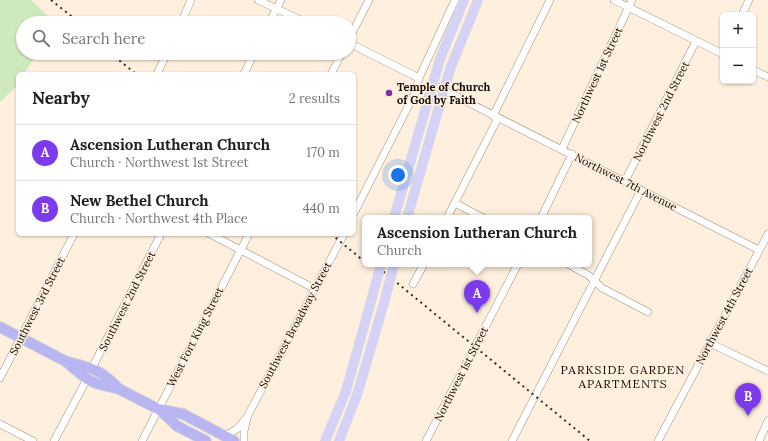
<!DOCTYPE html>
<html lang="en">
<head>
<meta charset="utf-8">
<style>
	:root { --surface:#fff; --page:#f2f2f2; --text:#202124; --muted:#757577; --line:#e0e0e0; --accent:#7c3aed }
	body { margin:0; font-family:Lora,serif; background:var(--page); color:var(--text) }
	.controls { position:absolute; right:12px; top:12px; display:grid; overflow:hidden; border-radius:6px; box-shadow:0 1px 3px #0004 }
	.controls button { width:36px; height:36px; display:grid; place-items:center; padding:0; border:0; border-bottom:1px solid var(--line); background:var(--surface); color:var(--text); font:20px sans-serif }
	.you { position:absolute; left:398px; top:175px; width:14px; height:14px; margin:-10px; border:3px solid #fff; border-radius:50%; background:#1a73e8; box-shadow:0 0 0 6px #1a73e833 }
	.badge { display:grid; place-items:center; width:26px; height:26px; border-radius:50%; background:var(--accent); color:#fff; font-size:13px; font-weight:700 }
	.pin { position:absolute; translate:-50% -33px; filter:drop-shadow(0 1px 2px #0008) }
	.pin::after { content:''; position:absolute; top:21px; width:14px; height:12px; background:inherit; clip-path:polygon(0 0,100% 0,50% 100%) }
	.popup { position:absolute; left:362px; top:215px; width:230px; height:52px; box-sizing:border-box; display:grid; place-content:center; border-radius:6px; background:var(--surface); filter:drop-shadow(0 1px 3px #0005); font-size:13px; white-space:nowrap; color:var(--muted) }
	.popup b { font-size:15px; color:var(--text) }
	.popup::after { content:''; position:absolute; left:50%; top:100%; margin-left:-8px; border:8px solid transparent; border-top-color:var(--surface) }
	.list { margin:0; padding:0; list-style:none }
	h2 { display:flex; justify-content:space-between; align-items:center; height:52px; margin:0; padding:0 16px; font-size:17px }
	h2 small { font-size:13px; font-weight:400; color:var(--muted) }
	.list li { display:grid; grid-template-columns:26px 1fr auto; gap:12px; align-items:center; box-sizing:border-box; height:56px; padding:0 16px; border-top:1px solid var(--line) }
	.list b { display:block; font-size:15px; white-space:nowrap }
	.list p { margin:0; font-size:13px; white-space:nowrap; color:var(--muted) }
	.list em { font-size:13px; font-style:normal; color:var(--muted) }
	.icon { flex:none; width:22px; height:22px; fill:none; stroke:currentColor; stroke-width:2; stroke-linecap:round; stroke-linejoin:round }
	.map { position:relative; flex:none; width:768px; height:441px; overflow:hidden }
	.search { position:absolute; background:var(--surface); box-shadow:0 1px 3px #0004; left:16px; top:16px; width:340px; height:44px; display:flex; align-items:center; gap:10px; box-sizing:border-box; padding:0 14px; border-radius:22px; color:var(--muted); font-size:15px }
	.panel { position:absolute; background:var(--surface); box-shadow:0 1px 3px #0004; left:16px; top:72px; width:340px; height:164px; border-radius:6px }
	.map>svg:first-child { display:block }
</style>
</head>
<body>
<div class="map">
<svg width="768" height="441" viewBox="0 0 768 441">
	<rect width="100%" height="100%" fill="#feefde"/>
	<path fill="#cfe9be" d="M0,0H31L50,18L49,23H23V53H37L24,74H18L17,86L0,102Z"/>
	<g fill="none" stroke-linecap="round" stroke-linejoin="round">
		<defs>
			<g id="minor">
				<path d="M258,0L307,23"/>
				<path d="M614,0L723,54"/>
				<path d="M742,15L749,0"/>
				<path d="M181,23L191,0"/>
				<path d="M269,23L281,0"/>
				<path d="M349,39L369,0"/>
				<path d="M349,43L419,78"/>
				<path d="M753,70L768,77"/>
				<path d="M157,74L167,53"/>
				<path d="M244,74L254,53"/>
				<path d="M331,74L342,53"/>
				<path d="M432,84L759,250"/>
				<path d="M493,116L550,0"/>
				<path d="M562,149L632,0"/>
				<path d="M625,181L696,41"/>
				<path d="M455,203L483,218"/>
				<path d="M354,213L415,93L419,78L455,0"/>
				<path d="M447,218L498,118"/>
				<path d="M541,218L572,154"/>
				<path d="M210,234L315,289"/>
				<path d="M568,264L588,275L602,288L648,312"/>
				<path d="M413,284L424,264"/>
				<path d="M710,343L768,371"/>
				<path d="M92,368L161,234"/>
				<path d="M0,378L74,234"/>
				<path d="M0,424L33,441"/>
				<path d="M225,436L237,429L247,417L344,234"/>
				<path d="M54,441L87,379"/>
				<path d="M142,441L249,234"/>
				<path d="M244,441V431L247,418"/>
				<path d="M426,441L518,264"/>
				<path d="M512,441L641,190"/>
				<path d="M658,441L768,234"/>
				<path d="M759,441L768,421"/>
			</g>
			<g id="major">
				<path d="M394,218L440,59L464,0"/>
				<path d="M407,218L450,69L478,0"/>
				<path d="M325,441L346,391L373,294"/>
				<path d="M339,441L357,395L384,303"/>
			</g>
			<g id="highway">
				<path d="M0,327L65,361L87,379L98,384L119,389L158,409L183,414L234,441"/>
				<path d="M68,362C93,368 101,370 119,389"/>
				<path d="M160,410L177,426L206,441"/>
			</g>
		</defs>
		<use href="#minor" stroke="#a58e75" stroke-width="8"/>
		<use href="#major" stroke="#d9d8d7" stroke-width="10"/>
		<use href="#highway" stroke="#d9d8d7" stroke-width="12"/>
		<use href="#minor" stroke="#fff" stroke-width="7"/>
		<use href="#major" stroke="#d4d3f7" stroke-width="9"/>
		<use href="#highway" stroke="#b8b5f1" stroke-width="10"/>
		<g stroke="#342b21" stroke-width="2" stroke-dasharray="2 4" stroke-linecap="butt">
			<path d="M51,0L80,23"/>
			<path d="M110,53L136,74"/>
			<path d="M331,234L365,262"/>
			<path d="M374,264L590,441"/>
		</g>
		<defs>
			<g id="major-bridge">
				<path d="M373,294L381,264"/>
				<path d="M384,303L394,264"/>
			</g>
		</defs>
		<use href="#major-bridge" stroke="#d9d8d7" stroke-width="10" stroke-linecap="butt"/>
		<use href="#major-bridge" stroke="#d4d3f7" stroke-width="9"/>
	</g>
	<circle fill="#7a33a6" stroke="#feefde" stroke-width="1.5" cx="389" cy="93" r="4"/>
	<g text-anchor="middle" stroke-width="3" stroke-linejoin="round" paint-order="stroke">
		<g font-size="11" fill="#140c04" stroke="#feefde">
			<text transform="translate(597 75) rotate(-65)" y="4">Northwest 1st Street</text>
			<text transform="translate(661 111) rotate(-63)" y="4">Northwest 2nd Street</text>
			<text transform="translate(626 182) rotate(27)" y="4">Northwest 7th Avenue</text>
			<text transform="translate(127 301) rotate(-63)" y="4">Southwest 2nd Street</text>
			<text transform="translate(37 306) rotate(-63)" y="4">Southwest 3rd Street</text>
			<text transform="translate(724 316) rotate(-62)" y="4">Northwest 4th Street</text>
			<text transform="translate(295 325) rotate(-62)" y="4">Southwest Broadway Street</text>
			<text transform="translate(195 337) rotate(-63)" y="4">West Fort King Street</text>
			<text transform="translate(461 374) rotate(-63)" y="4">Northwest 1st Street</text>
		</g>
		<g font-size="11" font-weight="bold" fill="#140c04" stroke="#feefde" text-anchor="start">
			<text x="397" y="91">Temple of Church<tspan x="397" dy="13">of God by Faith</tspan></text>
		</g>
		<g font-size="12" letter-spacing="1" fill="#140c04" stroke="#feefde">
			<text x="623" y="374">PARKSIDE GARDEN<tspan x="623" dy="14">APARTMENTS</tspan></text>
		</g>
	</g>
</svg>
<div class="controls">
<button>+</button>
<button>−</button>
</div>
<div class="you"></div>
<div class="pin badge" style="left:477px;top:313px">A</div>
<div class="popup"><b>Ascension Lutheran Church</b>Church</div>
<div class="pin badge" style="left:748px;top:416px">B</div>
<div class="search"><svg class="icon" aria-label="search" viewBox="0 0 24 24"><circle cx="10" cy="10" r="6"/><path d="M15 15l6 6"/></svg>Search here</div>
<section class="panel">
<h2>Nearby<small>2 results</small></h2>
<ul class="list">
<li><span class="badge">A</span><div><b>Ascension Lutheran Church</b><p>Church · Northwest 1st Street</p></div><em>170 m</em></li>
<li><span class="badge">B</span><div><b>New Bethel Church</b><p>Church · Northwest 4th Place</p></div><em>440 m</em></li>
</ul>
</section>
</div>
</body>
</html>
